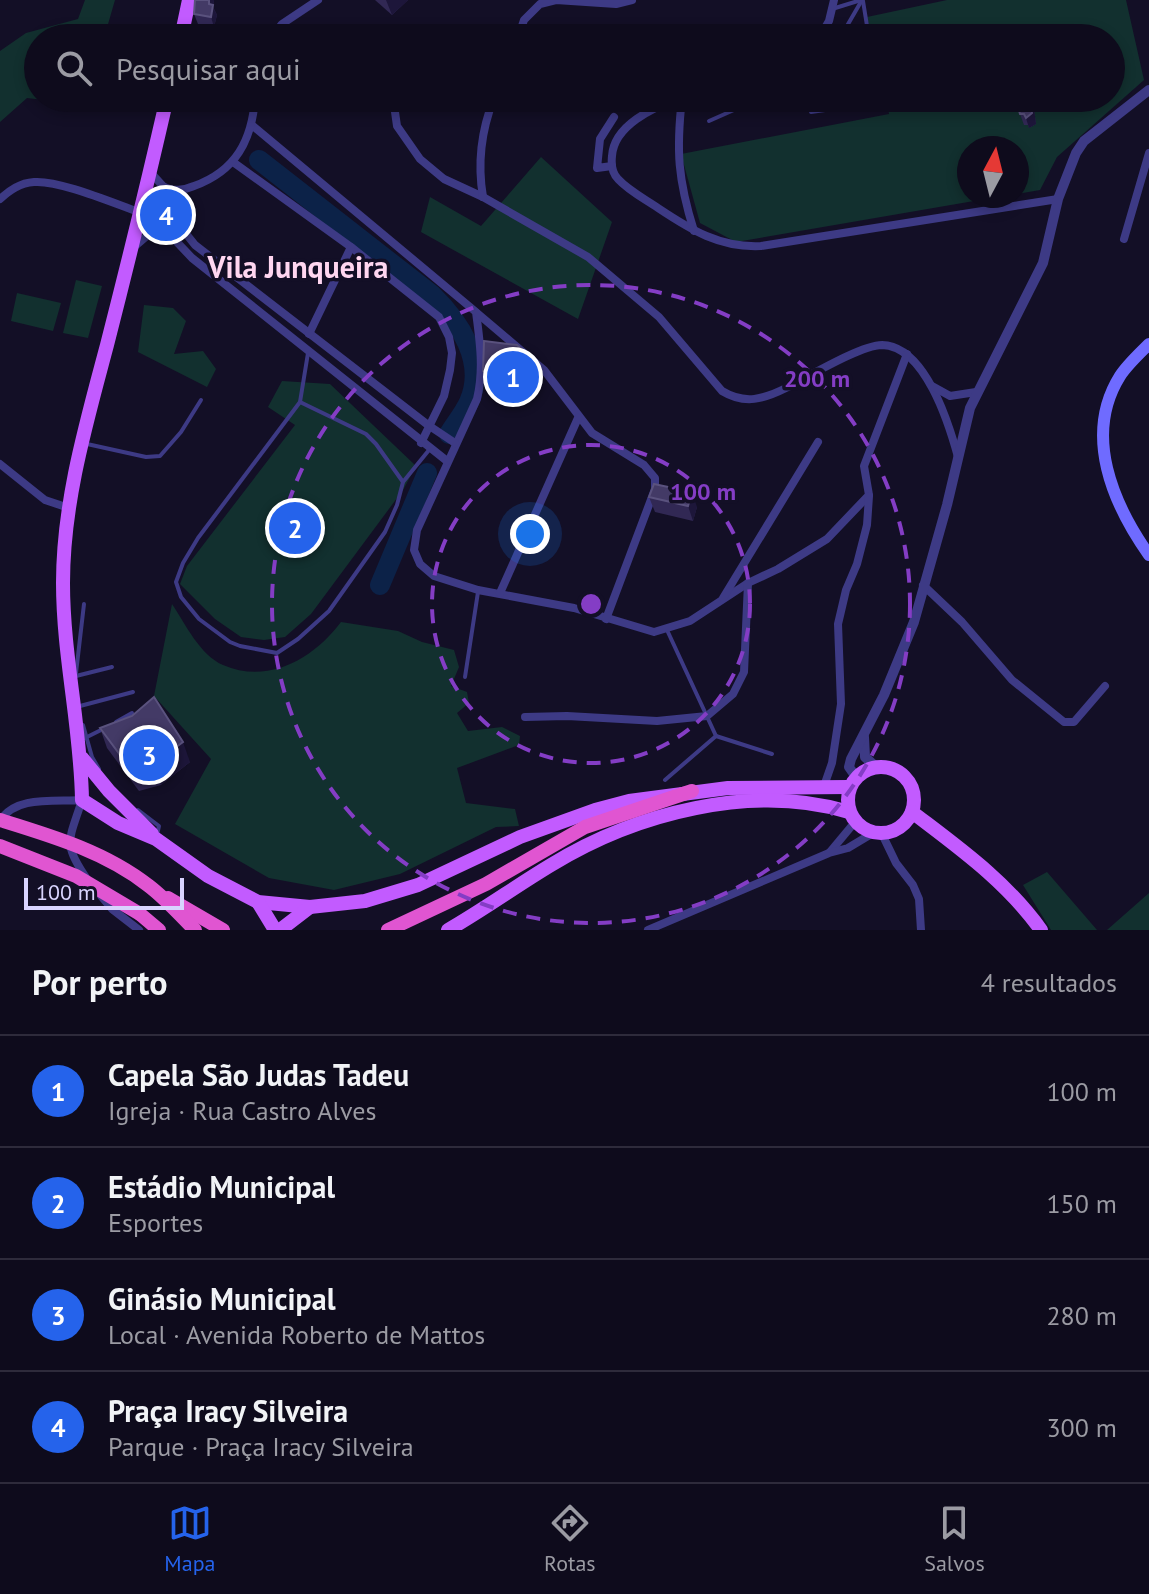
<!DOCTYPE html>
<html lang="pt">
<head>
<meta charset="utf-8">
<style>
	:root { --surface:#0e0b1c; --page:#1c1929; --text:#f1f3f6; --muted:#9b9ba3; --line:#2e2b3b; --accent:#2563eb }
	body { margin:0; font-family:"PT Sans",sans-serif; background:var(--page); color:var(--text) }
	.compass { position:absolute; left:957px; top:136px; width:72px; height:72px; border-radius:50%; background:var(--surface); box-shadow:0 4px 12px #0003; rotate:7deg }
	.scale { position:absolute; left:24px; bottom:20px; width:160px; box-sizing:border-box; padding-left:8px; border:4px solid #d9d4ff; border-top:0; font-size:22px; line-height:28px; white-space:nowrap; color:#d9d4ff; -webkit-text-stroke:6px #130f26; paint-order:stroke }
	.you { position:absolute; left:530px; top:534px; width:28px; height:28px; margin:-20px; border:6px solid #fff; border-radius:50%; background:#1a73e8; box-shadow:0 0 0 12px #1a73e833 }
	.badge { display:grid; place-items:center; width:52px; height:52px; border-radius:50%; background:var(--accent); color:#fff; font-size:26px; font-weight:700 }
	.pin { position:absolute; translate:-50% -50%; border:4px solid #fff; box-shadow:0 2px 8px #0006 }
	.list { margin:0; padding:0; list-style:none }
	h2 { display:flex; justify-content:space-between; align-items:center; height:104px; margin:0; padding:0 32px; font-size:34px }
	h2 small { font-size:26px; font-weight:400; color:var(--muted) }
	.list li { display:grid; grid-template-columns:52px 1fr auto; gap:24px; align-items:center; box-sizing:border-box; height:112px; padding:0 32px; border-top:2px solid var(--line) }
	.list b { display:block; font-size:30px; white-space:nowrap }
	.list p { margin:0; font-size:26px; white-space:nowrap; color:var(--muted) }
	.list em { font-size:26px; font-style:normal; color:var(--muted) }
	.icon { flex:none; width:44px; height:44px; fill:none; stroke:currentColor; stroke-width:2; stroke-linecap:round; stroke-linejoin:round }
	.map { position:relative; flex:none; width:1149px; height:930px; overflow:hidden }
	.search { position:absolute; background:var(--surface); box-shadow:0 4px 12px #0003; left:24px; right:24px; top:24px; height:88px; display:flex; align-items:center; gap:20px; box-sizing:border-box; padding:0 28px; border-radius:44px; color:var(--muted); font-size:30px }
	.sheet { height:552px; background:var(--surface) }
	nav { display:flex; justify-content:space-around; align-items:center; box-sizing:border-box; height:112px; border-top:2px solid var(--line); background:var(--surface); font-size:22px; color:var(--muted) }
	nav a { display:grid; justify-items:center; gap:4px }
	nav .on { color:var(--accent) }
	.map>svg:first-child { display:block }
</style>
</head>
<body>
<div class="map">
<svg width="1149" height="930" viewBox="0 0 1149 930">
	<rect width="100%" height="100%" fill="#130f26"/>
	<g fill="#12302f">
		<path d="M85,0H115L104,38H38V98H88L86,105L27,98L0,122V51L26,33L78,19Z"/>
		<path d="M947,0H1126L1144,80L1057,157L1040,190L1017,194V148H969V196H1003L736,242L700,223L681,154L889,114L886,98H1111V38H872L867,17Z"/>
		<path d="M541,157L612,222L578,319L421,232L430,197L481,226Z"/>
		<path d="M76,280L102,286L88,338L63,333Z"/>
		<path d="M17,293L61,303L53,331L11,321Z"/>
		<path d="M144,305L173,308L186,321L174,354L203,351L216,369L207,387L138,352Z"/>
		<path d="M282,381L330,384L416,466L403,490L311,614L285,637L264,640L241,637L215,619L180,584L187,566L295,425L268,407Z"/>
		<path d="M172,604C186,625 200,655 223,665C269,685 314,658 341,622L398,631L422,642L454,650L459,667L451,686L467,692L469,703L457,713L468,731L502,727L520,736L519,745L457,768L466,803L515,809L519,826L496,827L400,874L334,890L269,878L175,824L211,759L154,696Z"/>
		<path d="M1047,872L1097,930H1051L1023,885Z"/>
		<path d="M1149,893V930H1107Z"/>
	</g>
	<g fill="none" stroke-linecap="round" stroke-linejoin="round">
		<g stroke="#0c2248" stroke-width="20">
			<path d="M259,160L432,295C459,321 487,362 469,402C464,413 455,424 449,434"/>
			<path d="M380,585L427,473"/>
		</g>
		<g stroke="#3d3a85" stroke-width="4">
			<path d="M863,1L869,38"/>
			<path d="M832,9L861,0"/>
			<path d="M840,38L862,0"/>
			<path d="M811,112L860,105L871,98"/>
			<path d="M709,121L761,98"/>
			<path d="M308,353L300,402L198,538L183,563L176,582L181,597L199,619L230,642L240,646L277,653L298,639L329,611L385,532L397,505L403,482L429,450"/>
			<path d="M300,402L366,434L376,444L403,482"/>
			<path d="M87,444L146,457L160,456L181,432L201,400"/>
			<path d="M667,630L716,736"/>
			<path d="M76,673L84,604"/>
			<path d="M76,676L112,667"/>
			<path d="M465,677L478,592"/>
			<path d="M80,706L133,692"/>
			<path d="M116,722L132,713"/>
			<path d="M83,725L92,757L99,769"/>
			<path d="M716,736L772,754"/>
			<path d="M85,738L105,728"/>
			<path d="M665,780L716,736"/>
			<path d="M138,810L159,826L157,835"/>
		</g>
		<g stroke="#3d3a85" stroke-width="8">
			<path d="M271,38L282,24L318,0"/>
			<path d="M518,38L524,20L540,4L556,0L616,4L632,0"/>
			<path d="M819,38L829,21L834,0"/>
			<path d="M393,98L397,126L420,159L444,179L483,197L588,257L659,317L722,391C745,405 764,399 786,388C808,377 861,345 882,345C925,346 949,424 958,457"/>
			<path d="M678,98C653,108 614,125 612,156C611,165 612,173 618,179C629,191 645,199 658,208C691,230 720,248 761,246L1058,199"/>
			<path d="M682,98C676,151 678,180 694,231"/>
			<path d="M253,126L476,312C480,342 484,370 477,399L417,530L414,550L420,564L434,576L478,590L574,608L654,632L690,621L748,583L778,569L827,539L869,495L864,466L907,354"/>
			<path d="M233,162L351,247L439,317L449,337L452,353L450,370L444,396L421,443"/>
			<path d="M612,166L597,168L600,139L614,117"/>
			<path d="M150,172C154,176 159,182 163,186C172,192 185,190 194,186C236,171 252,140 255,98"/>
			<path d="M483,197C477,162 481,131 494,98"/>
			<path d="M0,199C10,190 20,183 34,182C59,180 113,203 139,212"/>
			<circle cx="166" cy="215" r="10"/>
			<path d="M175,220L195,245L428,425L455,443"/>
			<path d="M167,225L174,239L192,258L447,461"/>
			<path d="M1124,239L1149,153"/>
			<path d="M134,247L161,224"/>
			<path d="M477,313L544,370L592,433L644,465L655,478V489L606,619"/>
			<path d="M309,334L351,247"/>
			<path d="M932,386L950,396L976,392"/>
			<path d="M0,464L45,500L69,508"/>
			<path d="M923,585L962,622L1012,680L1064,722H1074L1105,686"/>
			<path d="M500,593L578,418"/>
			<path d="M723,598L818,442"/>
			<path d="M525,717L567,716L657,721L707,716L733,694L744,672L748,583"/>
			<path d="M824,786L832,763L841,704L838,624L846,590L857,564L867,525L869,496"/>
			<path d="M0,821C15,795 56,802 82,800C69,841 62,843 87,879"/>
			<path d="M882,834L896,863L913,885L919,899L921,930"/>
			<path d="M830,852L855,822"/>
			<path d="M101,896L112,909L139,930"/>
			<path d="M648,930L829,853L848,848L873,833"/>
		</g>
		<g stroke="#3d3a85" stroke-width="10">
			<path d="M864,737L865,757L876,767"/>
			<path d="M856,777L849,767L851,759L884,695L914,622L947,505L970,408L1043,263L1058,199L1076,153L1084,141L1149,90"/>
		</g>
		<path stroke="#6f6bff" stroke-width="12" d="M1149,344C1139,354 1127,365 1120,376C1083,435 1113,504 1149,555"/>
		<g stroke="#c25bff" stroke-width="14">
			<path d="M181,38L189,0"/>
			<path d="M167,98C148,181 128,263 107,345C86,424 63,502 63,583C63,656 81,728 82,800L118,823L156,839L208,876L258,902L310,907L365,901L418,885L520,837L595,810L629,801L728,788L849,787"/>
			<path d="M82,758L109,791L152,834"/>
			<circle cx="881" cy="800" r="33"/>
			<path d="M912,812C959,848 1006,881 1041,930"/>
			<path d="M258,902L275,930"/>
			<path d="M280,930L310,907"/>
			<path d="M448,930C483,910 516,886 551,865C636,813 752,783 849,812"/>
		</g>
		<g stroke="#e055d1" stroke-width="14">
			<path d="M168,898L223,930"/>
			<path d="M140,914L159,930"/>
			<path d="M388,930L486,884L585,827L692,791"/>
		</g>
		<g stroke="#e055d1" stroke-width="14">
			<path d="M0,820C52,836 106,852 149,886C166,899 180,915 195,930"/>
			<path d="M0,846L76,876L140,914"/>
		</g>
	</g>
	<g fill="#312854">
		<path d="M195,0H214L213,7L217,15L214,27L198,24L194,14Z"/>
		<path d="M375,0H408L392,15Z"/>
		<path d="M1031,99L1034,109L1036,124L1029,128L1028,125H1024L1020,114Z"/>
		<path d="M530,356L537,379L509,386L508,393L488,387L483,371Z"/>
		<path d="M649,497L697,507L693,521L655,512Z"/>
		<path d="M100,728L190,762L161,785L139,791L107,748Z"/>
	</g>
	<g fill="#1d163a">
		<path d="M209,0H214L213,7L217,15L214,27L211,17Z"/>
		<path d="M386,0H408L392,15Z"/>
		<path d="M1031,99L1034,109L1036,124L1029,128L1026,118Z"/>
		<path d="M504,370L509,386L508,393L503,377Z"/>
		<path d="M692,492L697,507L693,521L688,506Z"/>
		<path d="M183,742L190,762L161,785L153,764Z"/>
	</g>
	<g fill="#433a66" stroke="#5a527e" stroke-width="2">
		<path d="M195,0H209V4L213,5L211,17L194,14Z"/>
		<path d="M1031,99L1032,113L1026,118L1024,114H1020L1017,103Z"/>
		<path d="M484,341L517,345L530,356L532,364L504,370L503,377L483,371Z"/>
		<path d="M654,484L692,492L688,506L649,497Z"/>
		<path d="M154,697L183,742L153,764L132,771L100,728L132,716Z"/>
	</g>
	<g fill="none" stroke="#843dc5" stroke-width="4" stroke-dasharray="14 10">
		<circle cx="591" cy="604" r="159"/>
		<circle cx="591" cy="604" r="319"/>
	</g>
	<g text-anchor="middle" stroke-width="7" stroke-linejoin="round" paint-order="stroke">
		<g font-size="30" font-weight="bold" fill="#ffd6f0" stroke="#130f26">
			<text x="298" y="278">Vila Junqueira</text>
		</g>
	</g>
	<circle cx="591" cy="604" r="12" fill="#843dc5" stroke="#130f26" stroke-width="4"/>
	<g font-size="24" text-anchor="middle" font-weight="bold" fill="#843dc5" stroke="#130f26" stroke-width="7" stroke-linejoin="round" paint-order="stroke">
		<text x="817" y="387">200 m</text>
		<text x="703" y="500">100 m</text>
	</g>
</svg>
<svg class="compass" viewBox="-18 -18 36 36"><path d="M0-13l5 13h-10z" fill="#e53935"/><path d="M0 13l5-13h-10z" fill="#9b9ba3"/></svg>
<div class="scale">100 m</div>
<div class="you"></div>
<div class="pin badge" style="left:513px;top:377px">1</div>
<div class="pin badge" style="left:295px;top:528px">2</div>
<div class="pin badge" style="left:149px;top:755px">3</div>
<div class="pin badge" style="left:166px;top:215px">4</div>
<div class="search"><svg class="icon" aria-label="search" viewBox="0 0 24 24"><circle cx="10" cy="10" r="6"/><path d="M15 15l6 6"/></svg>Pesquisar aqui</div>
</div>
<section class="sheet">
<h2>Por perto<small>4 resultados</small></h2>
<ul class="list">
<li><span class="badge">1</span><div><b>Capela São Judas Tadeu</b><p>Igreja · Rua Castro Alves</p></div><em>100 m</em></li>
<li><span class="badge">2</span><div><b>Estádio Municipal</b><p>Esportes</p></div><em>150 m</em></li>
<li><span class="badge">3</span><div><b>Ginásio Municipal</b><p>Local · Avenida Roberto de Mattos</p></div><em>280 m</em></li>
<li><span class="badge">4</span><div><b>Praça Iracy Silveira</b><p>Parque · Praça Iracy Silveira</p></div><em>300 m</em></li>
</ul>
</section>
<nav>
<a class="on"><svg class="icon" aria-label="map" viewBox="0 0 24 24"><path d="M3 6l6-2 6 2 6-2v14l-6 2-6-2-6 2zM9 4v14M15 6v14"/></svg>Mapa</a>
<a><svg class="icon" aria-label="directions" viewBox="0 0 24 24"><path d="M12 3l9 9-9 9-9-9zM9 14v-3h6M13 9l2 2-2 2"/></svg>Rotas</a>
<a><svg class="icon" aria-label="saved" viewBox="0 0 24 24"><path d="M7 4h10v16l-5-4-5 4z"/></svg>Salvos</a>
</nav>
</body>
</html>
